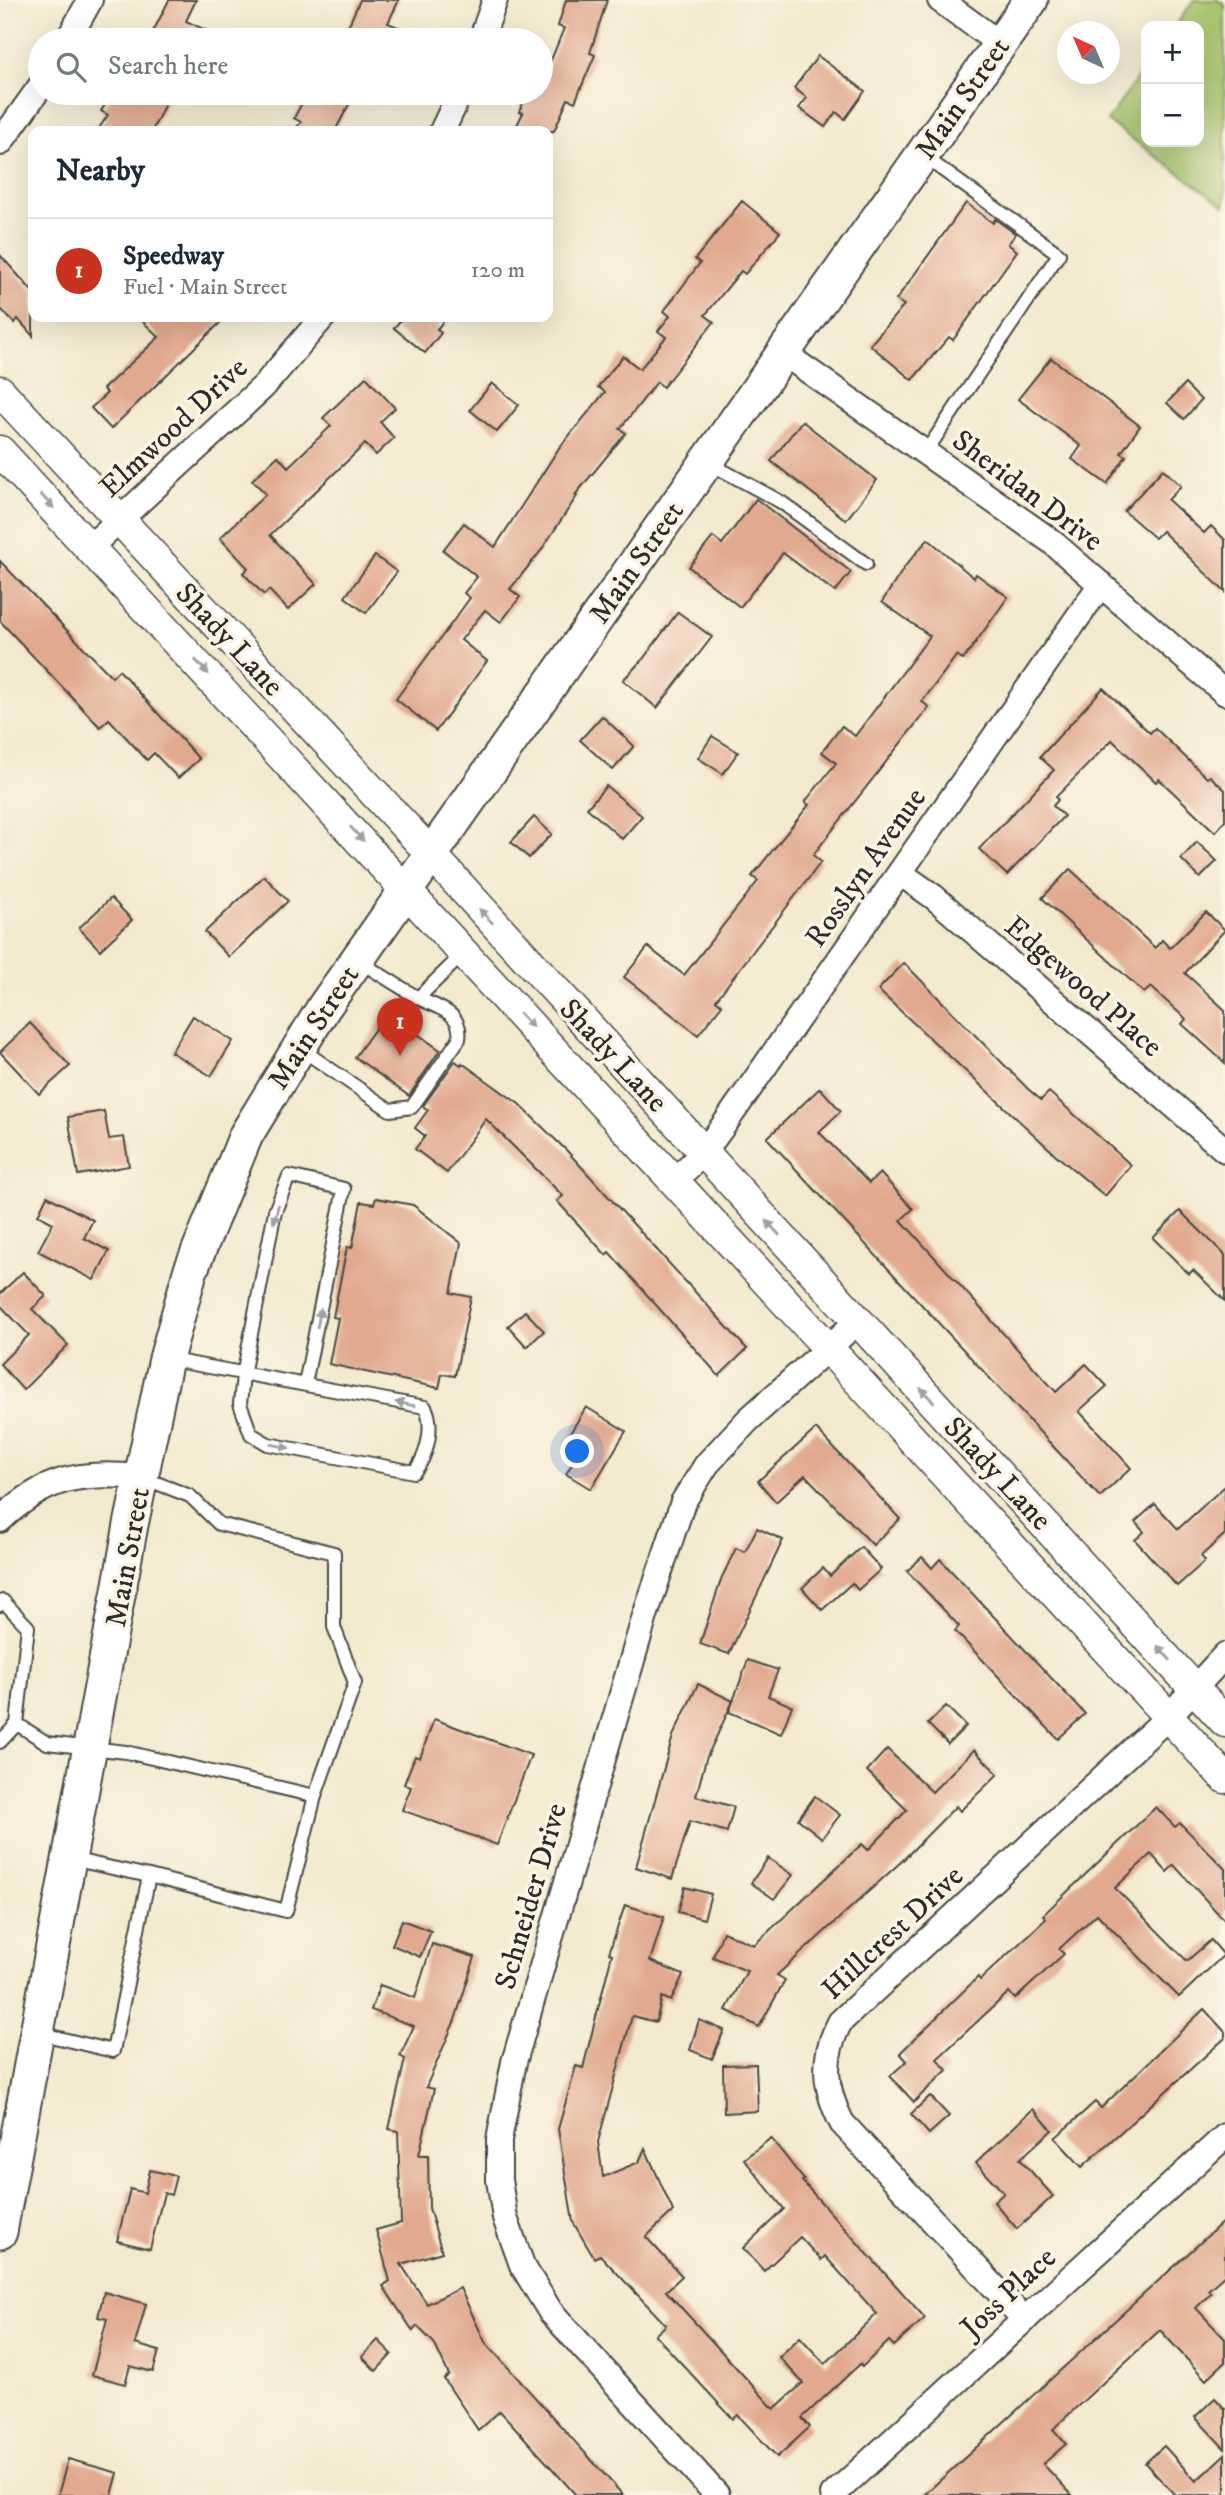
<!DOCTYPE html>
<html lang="en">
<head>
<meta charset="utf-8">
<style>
	:root { --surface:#fff; --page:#f2f2f3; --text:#1f2937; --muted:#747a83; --line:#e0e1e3; --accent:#c8321e }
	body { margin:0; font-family:"IM FELL DW Pica",serif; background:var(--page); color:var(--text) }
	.controls { position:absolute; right:21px; top:21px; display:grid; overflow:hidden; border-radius:14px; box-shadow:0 7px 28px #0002 }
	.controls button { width:63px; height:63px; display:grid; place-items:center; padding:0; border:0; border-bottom:2px solid var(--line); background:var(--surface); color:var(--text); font:35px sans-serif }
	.compass { position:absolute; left:1057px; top:21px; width:63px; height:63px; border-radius:50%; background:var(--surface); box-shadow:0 7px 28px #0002; rotate:316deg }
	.you { position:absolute; left:578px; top:1452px; width:24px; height:24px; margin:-18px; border:5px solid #fff; border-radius:50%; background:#1a73e8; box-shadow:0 0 0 10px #1a73e833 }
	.badge { display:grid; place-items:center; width:46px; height:46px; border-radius:50%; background:var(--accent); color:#fff; font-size:23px; font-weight:700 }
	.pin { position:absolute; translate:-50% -58px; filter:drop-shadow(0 2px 4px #0008) }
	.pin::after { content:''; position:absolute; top:37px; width:24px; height:21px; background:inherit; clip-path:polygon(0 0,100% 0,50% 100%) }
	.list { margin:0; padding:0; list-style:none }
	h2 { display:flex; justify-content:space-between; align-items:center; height:91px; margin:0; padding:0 28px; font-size:30px }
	h2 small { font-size:23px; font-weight:400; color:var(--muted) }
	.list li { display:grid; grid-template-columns:46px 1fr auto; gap:21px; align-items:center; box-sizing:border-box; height:105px; padding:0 28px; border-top:2px solid var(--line) }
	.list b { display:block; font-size:26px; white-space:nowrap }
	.list p { margin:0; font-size:23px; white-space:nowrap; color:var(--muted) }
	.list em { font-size:23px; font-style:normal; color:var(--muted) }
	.icon { flex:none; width:38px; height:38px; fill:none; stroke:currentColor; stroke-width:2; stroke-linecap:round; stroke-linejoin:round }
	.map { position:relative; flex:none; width:1225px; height:2495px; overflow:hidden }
	.search { position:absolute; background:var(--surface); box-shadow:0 7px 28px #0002; left:28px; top:28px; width:525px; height:77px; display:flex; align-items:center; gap:18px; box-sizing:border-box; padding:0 24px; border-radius:38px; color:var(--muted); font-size:26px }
	.panel { position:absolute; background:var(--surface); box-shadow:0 7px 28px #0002; left:28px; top:126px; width:525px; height:196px; border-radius:14px }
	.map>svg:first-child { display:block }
</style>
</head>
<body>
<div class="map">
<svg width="1225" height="2495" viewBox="0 0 1225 2495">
	<rect width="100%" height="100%" fill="#fcf5e5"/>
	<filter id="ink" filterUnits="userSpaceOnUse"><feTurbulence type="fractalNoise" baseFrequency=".0143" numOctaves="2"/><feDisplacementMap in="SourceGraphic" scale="14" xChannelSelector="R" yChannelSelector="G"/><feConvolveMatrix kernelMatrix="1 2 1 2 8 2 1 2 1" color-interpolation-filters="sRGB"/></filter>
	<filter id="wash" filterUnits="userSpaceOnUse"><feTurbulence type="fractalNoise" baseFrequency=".00686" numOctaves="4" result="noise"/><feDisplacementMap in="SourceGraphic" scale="28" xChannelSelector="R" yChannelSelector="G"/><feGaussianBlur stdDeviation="1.57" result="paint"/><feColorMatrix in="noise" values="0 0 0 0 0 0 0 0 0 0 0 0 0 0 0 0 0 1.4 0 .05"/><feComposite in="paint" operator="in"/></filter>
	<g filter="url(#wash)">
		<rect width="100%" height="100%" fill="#f3e9ce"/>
		<path fill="#a3c169" stroke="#67764a" stroke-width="2" d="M1194,0H1218L1225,5V206L1107,121L1146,66V142H1199V26H1175Z"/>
		<g id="blocks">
			<g fill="#e1a98e">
				<path d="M169,0H196L186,21L227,40H149Z"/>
				<path d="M360,0H399L388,23L429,40H342Z"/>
				<path d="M566,0H607L590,53L595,55L575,102L568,99L554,131H514L523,113L519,112L527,93H541V85L564,28L558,26Z"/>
				<path d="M818,56L865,91L845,119L836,112L825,127L799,108L807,98L794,88Z"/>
				<path d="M113,93H170L152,131H97L108,115L101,111Z"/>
				<path d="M307,93H355L335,131H294L301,122L294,118Z"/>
				<path d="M742,201L780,232L745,274L741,271L705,315L714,322L663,387L657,382L620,429L626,433L575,495L577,496L540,552L510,589L520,597L501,622L485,610L461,640L487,661L436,731L396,699L470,598L464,593L477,577L443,550L464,523L495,547L559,448L605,392L598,387L623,356L640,369L666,337L658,331L670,316L664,311L700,263L695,259Z"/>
				<path d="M966,203L993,223L995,219L1016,234L1008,244L1017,251L953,340L949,337L912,380L870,345L904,305L896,300Z"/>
				<path d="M0,255L33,292V336L18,319L14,323L0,308Z"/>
				<path d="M138,317H226L111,429L91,408L107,393L103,389L159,337Z"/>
				<path d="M403,317H447L437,329L441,333L425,353L394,328Z"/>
				<path d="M1051,358L1140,426L1121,453L1126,456L1107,484L1072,459L1081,446L1018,399Z"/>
				<path d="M366,377L395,408L380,422L394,438L376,455L365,444L270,535L316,584L288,610L269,590L264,595L243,573L248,568L220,538L266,494L252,480L278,456L288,467L331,426L323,418Z"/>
				<path d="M492,383L519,405L497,432L470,410Z"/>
				<path d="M1185,384L1201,400L1184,419L1167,403Z"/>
				<path d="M802,421L877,480L846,520L771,461Z"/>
				<path d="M1163,469L1181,486L1168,500L1204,533L1211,526L1225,540V592L1162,531L1155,538L1124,511Z"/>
				<path d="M756,499L851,572L835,592L783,553L740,607L689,567L713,537L722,544Z"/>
				<path d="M928,539L974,578L976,574L1008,597L963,660L957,655L922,702L929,707L813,855L821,862L716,1000L722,1005L698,1035L624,977L648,947L684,975L758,881L752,876L809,805L805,802L836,763L822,752L842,726L855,736L930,636L882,602L906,565Z"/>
				<path d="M375,556L397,572L366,613L345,597Z"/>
				<path d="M0,561L112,677L119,670L199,759L178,778L154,753L147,760L109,719L100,727L0,621Z"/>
				<path d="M678,612L712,637L657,708L623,680L643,659Z"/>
				<path d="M1103,688L1150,733L1155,728L1207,778L1210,776L1225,790V821L1215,832L1159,779L1156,782L1112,740L1056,797L1058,800L1053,806L1064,816L1007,875L979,849L1054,770L1040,757Z"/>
				<path d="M602,716L634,746L613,770L580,740Z"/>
				<path d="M712,736L738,752L723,774L698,758Z"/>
				<path d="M606,786L642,816L622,839L587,808Z"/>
				<path d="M534,817L552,834L529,858L511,842Z"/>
				<path d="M1197,842L1217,861L1200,878L1181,859Z"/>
				<path d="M1070,869L1155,948L1162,940L1170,948L1206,912L1225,930L1185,973L1225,1010V1063L1182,1024L1186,1019L1151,987L1144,993L1042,898Z"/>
				<path d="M264,876L288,901L229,957L205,932Z"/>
				<path d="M111,898L132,920L100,950L79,928Z"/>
				<path d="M904,963L1028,1089L1041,1100L1049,1092L1131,1165L1105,1196L1056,1155L878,990Z"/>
				<path d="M387,1012L440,1050L409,1096L355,1057Z"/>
				<path d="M193,1016L233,1041L211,1076L171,1052Z"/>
				<path d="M30,1023L70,1066L39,1094L0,1052Z"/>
				<path d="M455,1061L461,1065L462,1063L519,1104L567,1151L747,1349L719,1376L609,1252L606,1255L557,1201L563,1196L486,1119L447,1173L415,1149L425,1136L415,1128L428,1110L423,1106Z"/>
				<path d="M820,1088L841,1111L819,1132L869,1183L880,1173L913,1209L901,1220L1056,1392L1086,1364L1107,1386L1079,1411L1131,1468L1100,1497L767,1138Z"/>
				<path d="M104,1111L109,1139L124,1137L129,1166L78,1175L68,1117Z"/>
				<path d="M47,1196L93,1220L84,1238L109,1251L94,1280L38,1251L53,1223L38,1215Z"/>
				<path d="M376,1198L413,1205L461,1243L451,1293L471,1297L455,1376L442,1374L439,1388L329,1364L338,1318L333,1317L347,1247L352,1248L361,1202L374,1204Z"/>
				<path d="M1180,1211L1225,1255V1301L1193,1270L1189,1274L1153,1238Z"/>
				<path d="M23,1272L46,1296L32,1309L68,1345L23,1390L0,1364L29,1335L0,1305V1294Z"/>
				<path d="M525,1311L544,1331L527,1347L508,1326Z"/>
				<path d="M586,1407L626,1431L591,1489L566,1474L578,1454L563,1445Z"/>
				<path d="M816,1429L900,1519L873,1545L805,1475L776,1502L758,1481Z"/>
				<path d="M1225,1486V1534L1201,1556L1205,1561L1177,1586L1135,1540L1144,1532L1135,1522L1155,1504L1178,1529Z"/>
				<path d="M757,1528L783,1540L729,1654L700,1644L722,1577L736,1548L745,1552Z"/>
				<path d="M861,1547L881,1569L858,1590L852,1583L822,1610L802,1588L823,1568L830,1576Z"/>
				<path d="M922,1557L932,1568L940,1559L1085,1714L1058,1739L955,1631L959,1626L907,1571Z"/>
				<path d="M748,1660L778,1670L768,1696L792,1706L781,1734L729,1712Z"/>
				<path d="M698,1684L733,1701L706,1759L696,1796L734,1807L727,1832L690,1821L672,1879L636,1867L673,1736Z"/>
				<path d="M946,1706L966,1726L948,1744L928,1724Z"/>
				<path d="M434,1719L531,1755L497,1845L402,1810L411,1787L404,1784L415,1756L420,1758Z"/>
				<path d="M887,1749L932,1792L974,1750L998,1774L960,1811L956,1806L903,1860L777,1975L785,1980L759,2027L726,2010L747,1971L713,1957L723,1932L754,1945L862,1844L868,1850L907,1810L867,1771Z"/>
				<path d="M815,1796L840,1815L822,1838L798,1819Z"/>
				<path d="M1156,1807L1175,1827L1180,1823L1225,1869V1921L1174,1865L1167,1872L1151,1854L1115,1888L1187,1961L1211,1940L1224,1955L1179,1997L1097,1914L1059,1949L1064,1954L1015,1999L1009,1992L937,2059L947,2070L914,2102L890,2076L907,2061L900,2053L978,1977L980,1980L1046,1919L1043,1915Z"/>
				<path d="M768,1858L793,1875L774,1899L751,1883Z"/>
				<path d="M685,1887L711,1894L704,1919L678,1912Z"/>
				<path d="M625,1905L664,1917L650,1961L683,1975L671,2001L662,1997L656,2022L632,2016L598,2142L603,2177L639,2162L645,2148L673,2211L646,2237L682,2276L666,2291L774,2409L803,2383L779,2357L800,2337L825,2364L877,2314L825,2256L821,2260L800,2237L764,2271L743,2248L784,2209L744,2159L771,2138L804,2180L802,2181L925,2318L894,2346L889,2341L862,2367L860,2364L802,2418L810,2427L777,2457L738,2415L733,2419L655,2335L666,2325L600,2255L594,2258L573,2222L558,2129L576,2066L583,2068L612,1954L609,1953Z"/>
				<path d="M402,1920L431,1931L420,1957L392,1945Z"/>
				<path d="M432,1944L475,1957L455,2020L426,2087L434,2089L419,2155H428L429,2208L442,2252L401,2264L427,2304L460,2288L485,2342L623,2495H576L500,2411L478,2430L444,2379L449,2375L434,2343L417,2326L413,2331L383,2286L390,2281L376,2230L401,2223L398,2131L389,2129L405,2059L400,2056L414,2026L371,2010L380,1985L415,1998Z"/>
				<path d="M1204,2009L1225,2032V2038L1082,2167L1055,2138L1095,2102L1101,2108Z"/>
				<path d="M699,2020L724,2030L712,2059L690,2050Z"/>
				<path d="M756,2064L758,2111L724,2113L723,2065Z"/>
				<path d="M930,2096L949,2116L929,2134L911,2114Z"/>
				<path d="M1033,2109L1052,2130L1020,2159L1053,2196L1017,2229L994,2202L1004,2193L976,2163Z"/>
				<path d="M150,2170L176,2176L171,2195L164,2193L150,2249L117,2241L130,2189L145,2193Z"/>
				<path d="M1225,2220V2275L1208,2290L1211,2293L1196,2308L1225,2339V2362L1206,2380L1160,2330L1053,2429L1066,2444L1043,2464L1072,2495H924Z"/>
				<path d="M104,2292L146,2304L135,2344L159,2351L153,2372L130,2366L125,2384L92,2375L107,2319L98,2317Z"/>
				<path d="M378,2340L392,2354L376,2371L362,2357Z"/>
				<path d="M1215,2398L1225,2409V2449L1195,2417Z"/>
				<path d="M1164,2446L1196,2481L1225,2454V2495H1175L1145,2463Z"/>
				<path d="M68,2459L118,2473L112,2495H58Z"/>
			</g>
		</g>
	</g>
	<g filter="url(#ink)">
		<use href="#blocks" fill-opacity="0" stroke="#494843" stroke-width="2"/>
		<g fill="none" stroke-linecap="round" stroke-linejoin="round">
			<defs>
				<g id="service">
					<path d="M922,155L1059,254L925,453"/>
					<path d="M709,463L781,502L866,564"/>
					<path d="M357,960L418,998L464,953"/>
					<path d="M301,1049L390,1110L412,1107L459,1039C463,1012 438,1008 418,998"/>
					<path d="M166,1359L425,1407C435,1426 427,1457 414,1472L268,1444L251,1434L240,1404L243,1375L275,1211L289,1176L344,1189L305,1384"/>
					<path d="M141,1477L190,1496L219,1524L334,1553V1627L355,1683L315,1796"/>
					<path d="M0,1605L3,1601L28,1627L17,1724L0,1742"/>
					<path d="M17,1724L47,1743L126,1752L315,1796L286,1911L149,1876"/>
					<path d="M38,2033L113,2051L149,1876L71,1859"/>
				</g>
				<g id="minor">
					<path d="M940,0L1000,44"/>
					<path d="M68,40L90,0"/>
					<path d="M481,40L495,0"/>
					<path d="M442,131L460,93"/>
					<path d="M0,143L40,87"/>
					<path d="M783,353L1051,541L1225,693"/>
					<path d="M90,547L263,387L323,317"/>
					<path d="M900,873L934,897L1225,1150"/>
					<path d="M675,1180L704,1152L726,1122L1101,584"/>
					<path d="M0,1520C47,1476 80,1472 141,1477"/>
					<path d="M1025,2320L842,2123C824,2088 821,2058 840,2022L1168,1717L1225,1655"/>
					<path d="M717,2495L550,2311L522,2265L505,2218L499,2180V2140L514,2062L645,1616L683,1502L707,1464L748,1420L858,1321"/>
					<path d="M833,2495L1225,2136"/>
				</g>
				<g id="tertiary">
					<path d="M0,391L431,854L1225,1722"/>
					<path d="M0,451L1225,1778"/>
				</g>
				<path id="secondary" d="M0,2232L131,1525L166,1359L190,1272L246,1135L324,1007L1031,0"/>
			</defs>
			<use href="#service" stroke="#494843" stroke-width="16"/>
			<use href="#minor" stroke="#494843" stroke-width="28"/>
			<use href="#tertiary" stroke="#494843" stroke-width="33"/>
			<use href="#secondary" stroke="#494843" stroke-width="37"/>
			<use href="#service" stroke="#fff" stroke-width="12"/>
			<use href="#minor" stroke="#fff" stroke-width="24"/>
			<use href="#tertiary" stroke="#fff" stroke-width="30"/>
			<use href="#secondary" stroke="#fff" stroke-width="33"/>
		</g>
		<defs><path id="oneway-solid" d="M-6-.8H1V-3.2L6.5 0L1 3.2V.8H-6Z" transform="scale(1.75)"/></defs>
		<g fill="#a0a0a0">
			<use href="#oneway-solid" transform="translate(47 501) rotate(47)"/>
			<use href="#oneway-solid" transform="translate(202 667) rotate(47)"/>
			<use href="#oneway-solid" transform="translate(357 834) rotate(47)"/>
			<use href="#oneway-solid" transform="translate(486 916) rotate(-133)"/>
			<use href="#oneway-solid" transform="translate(526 1020) rotate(47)"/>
			<use href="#oneway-solid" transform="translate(276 1214) rotate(105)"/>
			<use href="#oneway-solid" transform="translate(773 1228) rotate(-132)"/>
			<use href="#oneway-solid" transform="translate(319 1318) rotate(-79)"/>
			<use href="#oneway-solid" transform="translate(927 1395) rotate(-133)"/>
			<use href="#oneway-solid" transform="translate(405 1404) rotate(-169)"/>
			<use href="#oneway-solid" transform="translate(280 1446) rotate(12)"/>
			<use href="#oneway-solid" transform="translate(1164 1653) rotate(-132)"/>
		</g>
	</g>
	<g text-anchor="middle" stroke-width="7" stroke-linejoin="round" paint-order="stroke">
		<g font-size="30" fill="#2b2b2b" stroke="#fcf5e5">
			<text transform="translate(962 98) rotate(-55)" y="10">Main Street</text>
			<text transform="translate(173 427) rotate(-43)" y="10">Elmwood Drive</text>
			<text transform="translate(1028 490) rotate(37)" y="10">Sheridan Drive</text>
			<text transform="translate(636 562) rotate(-55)" y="10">Main Street</text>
			<text transform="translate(230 639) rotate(47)" y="10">Shady Lane</text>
			<text transform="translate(865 867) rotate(-55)" y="10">Rosslyn Avenue</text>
			<text transform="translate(1084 986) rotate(41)" y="10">Edgewood Place</text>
			<text transform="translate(313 1027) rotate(-57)" y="10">Main Street</text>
			<text transform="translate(614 1055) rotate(47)" y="10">Shady Lane</text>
			<text transform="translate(998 1473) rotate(47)" y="10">Shady Lane</text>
			<text transform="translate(127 1557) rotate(-80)" y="10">Main Street</text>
			<text transform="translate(530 1896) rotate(-74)" y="10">Schneider Drive</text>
			<text transform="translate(892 1932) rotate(-43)" y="10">Hillcrest Drive</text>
			<text transform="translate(1008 2292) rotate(-43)" y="10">Joss Place</text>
		</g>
	</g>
</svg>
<div class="controls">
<button>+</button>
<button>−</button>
</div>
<svg class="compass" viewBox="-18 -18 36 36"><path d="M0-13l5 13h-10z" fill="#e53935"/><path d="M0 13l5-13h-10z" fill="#747a83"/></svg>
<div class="you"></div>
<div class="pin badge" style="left:400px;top:1056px">1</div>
<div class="search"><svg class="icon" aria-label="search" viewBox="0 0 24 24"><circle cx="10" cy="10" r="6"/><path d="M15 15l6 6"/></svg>Search here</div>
<section class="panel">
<h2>Nearby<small></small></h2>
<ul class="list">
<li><span class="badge">1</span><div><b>Speedway</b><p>Fuel · Main Street</p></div><em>120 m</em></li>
</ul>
</section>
</div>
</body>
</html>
